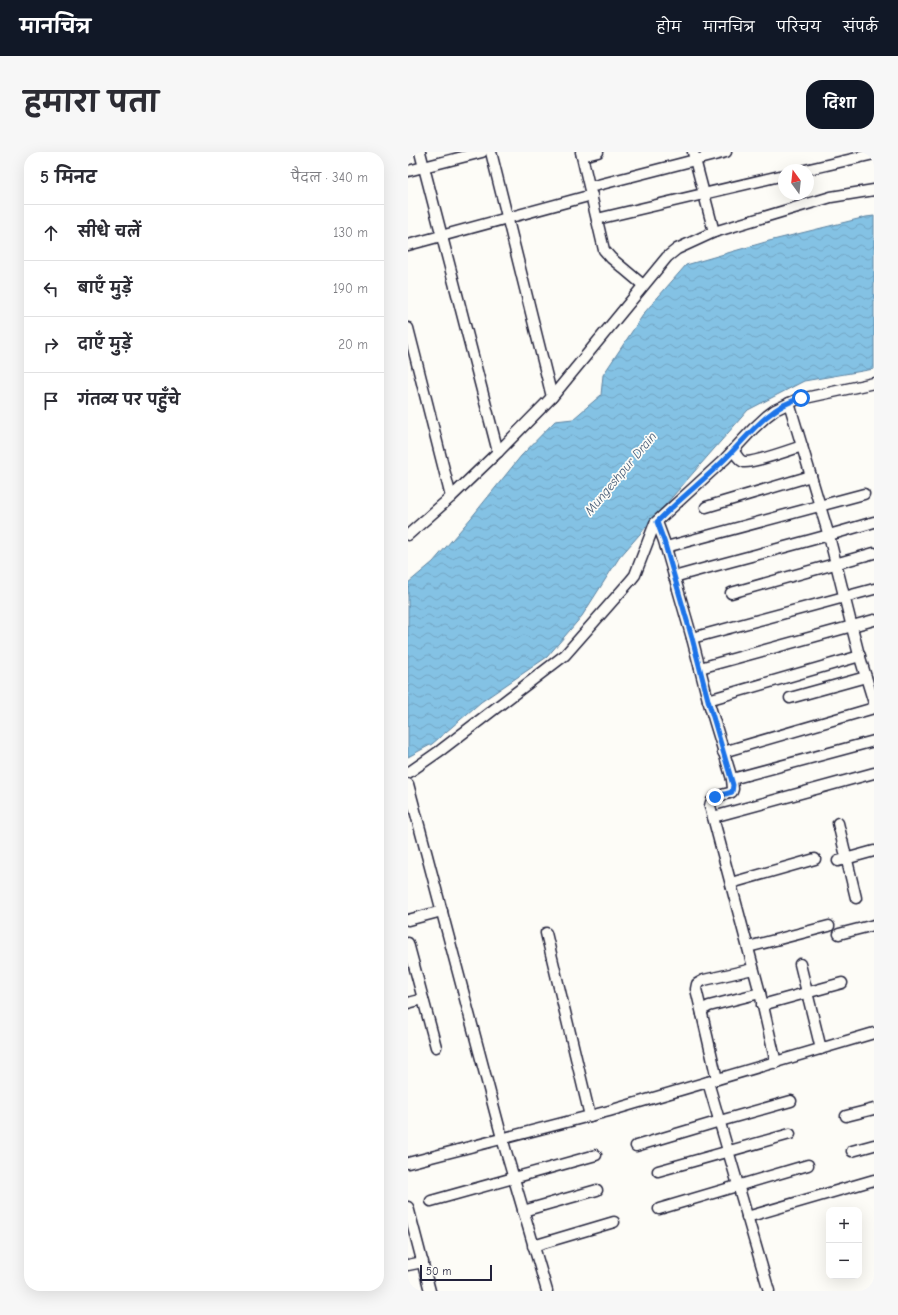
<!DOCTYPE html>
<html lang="hi">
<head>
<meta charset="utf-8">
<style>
	:root { --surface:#fff; --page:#f7f7f7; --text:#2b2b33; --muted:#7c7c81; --line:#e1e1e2; --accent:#111827 }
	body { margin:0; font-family:"Comic Neue","Playpen Sans Deva",sans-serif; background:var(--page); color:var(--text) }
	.controls { position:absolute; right:12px; bottom:12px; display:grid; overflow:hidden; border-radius:8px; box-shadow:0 4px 16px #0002 }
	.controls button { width:36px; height:36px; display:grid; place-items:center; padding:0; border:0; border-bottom:1px solid var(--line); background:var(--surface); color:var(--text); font:20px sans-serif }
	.compass { position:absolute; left:370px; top:12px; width:36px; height:36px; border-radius:50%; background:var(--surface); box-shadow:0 4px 16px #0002; rotate:345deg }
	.scale { position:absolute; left:12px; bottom:10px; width:72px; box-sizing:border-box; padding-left:4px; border:2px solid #22223b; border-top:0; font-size:11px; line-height:14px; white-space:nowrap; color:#22223b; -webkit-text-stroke:3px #fdfcf7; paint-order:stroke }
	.stop { position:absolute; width:12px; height:12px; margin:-9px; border:3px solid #1a73e8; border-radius:50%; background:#fff }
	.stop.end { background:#1a73e8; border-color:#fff; box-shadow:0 1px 4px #0008 }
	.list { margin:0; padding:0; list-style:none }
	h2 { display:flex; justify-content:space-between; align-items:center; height:52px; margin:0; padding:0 16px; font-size:17px }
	h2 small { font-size:13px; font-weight:400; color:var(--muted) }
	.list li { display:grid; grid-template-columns:26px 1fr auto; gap:12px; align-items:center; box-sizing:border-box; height:56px; padding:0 16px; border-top:1px solid var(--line) }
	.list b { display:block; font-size:15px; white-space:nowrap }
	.list em { font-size:13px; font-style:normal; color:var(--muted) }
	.icon { flex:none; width:22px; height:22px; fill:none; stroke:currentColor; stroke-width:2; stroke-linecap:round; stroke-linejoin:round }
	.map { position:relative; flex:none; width:466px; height:1139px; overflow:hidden; border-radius:16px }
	header { display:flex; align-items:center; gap:24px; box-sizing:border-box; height:56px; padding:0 20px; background:var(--accent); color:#fff }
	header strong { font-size:19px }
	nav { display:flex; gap:22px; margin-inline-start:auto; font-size:14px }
	.intro { display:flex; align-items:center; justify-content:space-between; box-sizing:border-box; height:96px; padding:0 24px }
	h1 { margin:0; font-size:28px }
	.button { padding:10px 18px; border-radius:16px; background:var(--accent); color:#fff; font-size:14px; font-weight:700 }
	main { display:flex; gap:24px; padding:0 24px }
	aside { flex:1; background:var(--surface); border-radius:16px; box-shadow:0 4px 16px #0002 }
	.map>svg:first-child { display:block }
</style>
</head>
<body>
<header>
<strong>मानचित्र</strong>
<nav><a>होम</a><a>मानचित्र</a><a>परिचय</a><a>संपर्क</a></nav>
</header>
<div class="intro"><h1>हमारा पता</h1><a class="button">दिशा</a></div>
<main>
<aside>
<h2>5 मिनट<small>पैदल · 340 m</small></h2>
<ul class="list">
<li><svg class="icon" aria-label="ahead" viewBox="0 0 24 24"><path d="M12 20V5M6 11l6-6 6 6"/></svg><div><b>सीधे चलें</b></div><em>130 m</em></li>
<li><svg class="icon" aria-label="left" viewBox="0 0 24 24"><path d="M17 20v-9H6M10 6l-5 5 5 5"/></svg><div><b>बाएँ मुड़ें</b></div><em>190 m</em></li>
<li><svg class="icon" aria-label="right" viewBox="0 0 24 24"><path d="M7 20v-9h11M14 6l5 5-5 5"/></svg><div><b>दाएँ मुड़ें</b></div><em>20 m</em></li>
<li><svg class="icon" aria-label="arrive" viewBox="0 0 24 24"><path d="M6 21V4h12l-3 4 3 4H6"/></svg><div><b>गंतव्य पर पहुँचे</b></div></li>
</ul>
</aside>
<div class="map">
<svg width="466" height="1139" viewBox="0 0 466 1139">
	<defs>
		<pattern id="water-waves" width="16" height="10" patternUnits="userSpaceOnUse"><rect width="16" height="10" fill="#84c2e4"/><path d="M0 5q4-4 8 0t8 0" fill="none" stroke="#72a6c4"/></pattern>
	</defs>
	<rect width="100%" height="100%" fill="#fdfcf7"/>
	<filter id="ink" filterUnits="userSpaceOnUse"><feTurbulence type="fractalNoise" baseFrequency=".025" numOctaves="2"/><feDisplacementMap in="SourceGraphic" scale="8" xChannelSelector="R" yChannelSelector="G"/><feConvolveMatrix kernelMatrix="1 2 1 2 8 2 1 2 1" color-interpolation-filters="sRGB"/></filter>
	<g filter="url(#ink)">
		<path fill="url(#water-waves)" stroke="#5d82a0" d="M466,64V217L396,229L340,258L211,406L174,464L139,505L73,550L24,592L0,605V431L25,410L63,366L113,304L147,269L165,267L193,243L195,223L237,160L278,113L361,89L458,65Z"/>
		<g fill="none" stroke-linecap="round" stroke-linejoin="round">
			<defs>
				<g id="minor">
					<path d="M12,0L90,300"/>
					<path d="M83,0L144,245"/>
					<path d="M173,0L196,98L203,106L235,133"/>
					<path d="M285,0L306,80"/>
					<path d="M174,4L190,0"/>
					<path d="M397,18L466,2"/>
					<path d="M0,19L74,0"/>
					<path d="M182,35L318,0"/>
					<path d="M189,67L376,23"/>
					<path d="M0,93L184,43"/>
					<path d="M0,176L43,345"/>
					<path d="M381,251L421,384L450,499L466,551"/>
					<path d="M325,298C328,302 331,309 336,310C346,311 382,298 394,294"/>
					<path d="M298,355L403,324"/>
					<path d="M249,370L256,389L284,486L300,548L324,627L325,637L324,640C315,644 304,642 302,654L352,841L368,911"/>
					<path d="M0,383L43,345L90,300L144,245L259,105L269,97L306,80L423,45L466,38"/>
					<path d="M258,395L456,342"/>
					<path d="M266,425C333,406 400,390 466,370"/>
					<path d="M323,441L466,401"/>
					<path d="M284,486L466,437"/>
					<path d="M292,516L466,468"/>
					<path d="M382,546L458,525"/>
					<path d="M300,548L452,504"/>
					<path d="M315,600L466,556"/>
					<path d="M0,621L33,598L157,503L223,428L227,423L247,371L317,307L345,277L359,264L367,258L388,248L466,231"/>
					<path d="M324,627L466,589"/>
					<path d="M0,632L94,986L139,1139"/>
					<path d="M305,665L466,621"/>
					<path d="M430,671L448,746"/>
					<path d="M430,709L466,699"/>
					<path d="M323,731L407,707"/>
					<path d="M0,768L34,759"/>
					<path d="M138,781L182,964"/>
					<path d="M431,782L466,773"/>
					<path d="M0,791L28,895"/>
					<path d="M340,795L421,774"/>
					<path d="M392,812L413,897"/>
					<path d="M0,851L15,847"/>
					<path d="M354,853L434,831"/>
					<path d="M294,862L288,837L289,832L296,828L345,817"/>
					<path d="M309,927L294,862V858L301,854L352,841"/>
					<path d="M300,930L361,1139"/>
					<path d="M438,964L466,957"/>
					<path d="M228,994L312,969L383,949"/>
					<path d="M444,999L466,993"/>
					<path d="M0,1011L201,959L466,881"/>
					<path d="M250,1019L382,982"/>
					<path d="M23,1049L188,1003"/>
					<path d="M0,1055L22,1139"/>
					<path d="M251,1057L400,1013"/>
					<path d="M115,1059L189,1038"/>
					<path d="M339,1065L466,1028"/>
					<path d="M125,1094L206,1070"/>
					<path d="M0,1113L15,1110"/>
				</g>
			</defs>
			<use href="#minor" stroke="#22223b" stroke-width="13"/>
			<use href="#minor" stroke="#fdfcf7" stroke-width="10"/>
		</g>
	</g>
	<g fill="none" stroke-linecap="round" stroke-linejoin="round" filter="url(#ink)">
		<path stroke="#1a73e8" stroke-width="5" d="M307,645L324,640L325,633L300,548L284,486L256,389L249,370C270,348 295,329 317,307C340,284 360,255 393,246"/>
	</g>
	<g text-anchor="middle" stroke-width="3.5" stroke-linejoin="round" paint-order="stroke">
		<g font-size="13" font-style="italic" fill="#445a76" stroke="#fdfcf7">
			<text transform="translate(212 321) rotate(-50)" y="5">Mungeshpur Drain</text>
		</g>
	</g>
</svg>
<div class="controls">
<button>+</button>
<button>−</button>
</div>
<svg class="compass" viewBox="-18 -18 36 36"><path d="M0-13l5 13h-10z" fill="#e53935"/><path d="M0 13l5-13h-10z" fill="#7c7c81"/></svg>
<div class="scale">50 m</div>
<div class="stop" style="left:393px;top:246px"></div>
<div class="stop end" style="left:307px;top:645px"></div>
</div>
</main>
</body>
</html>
